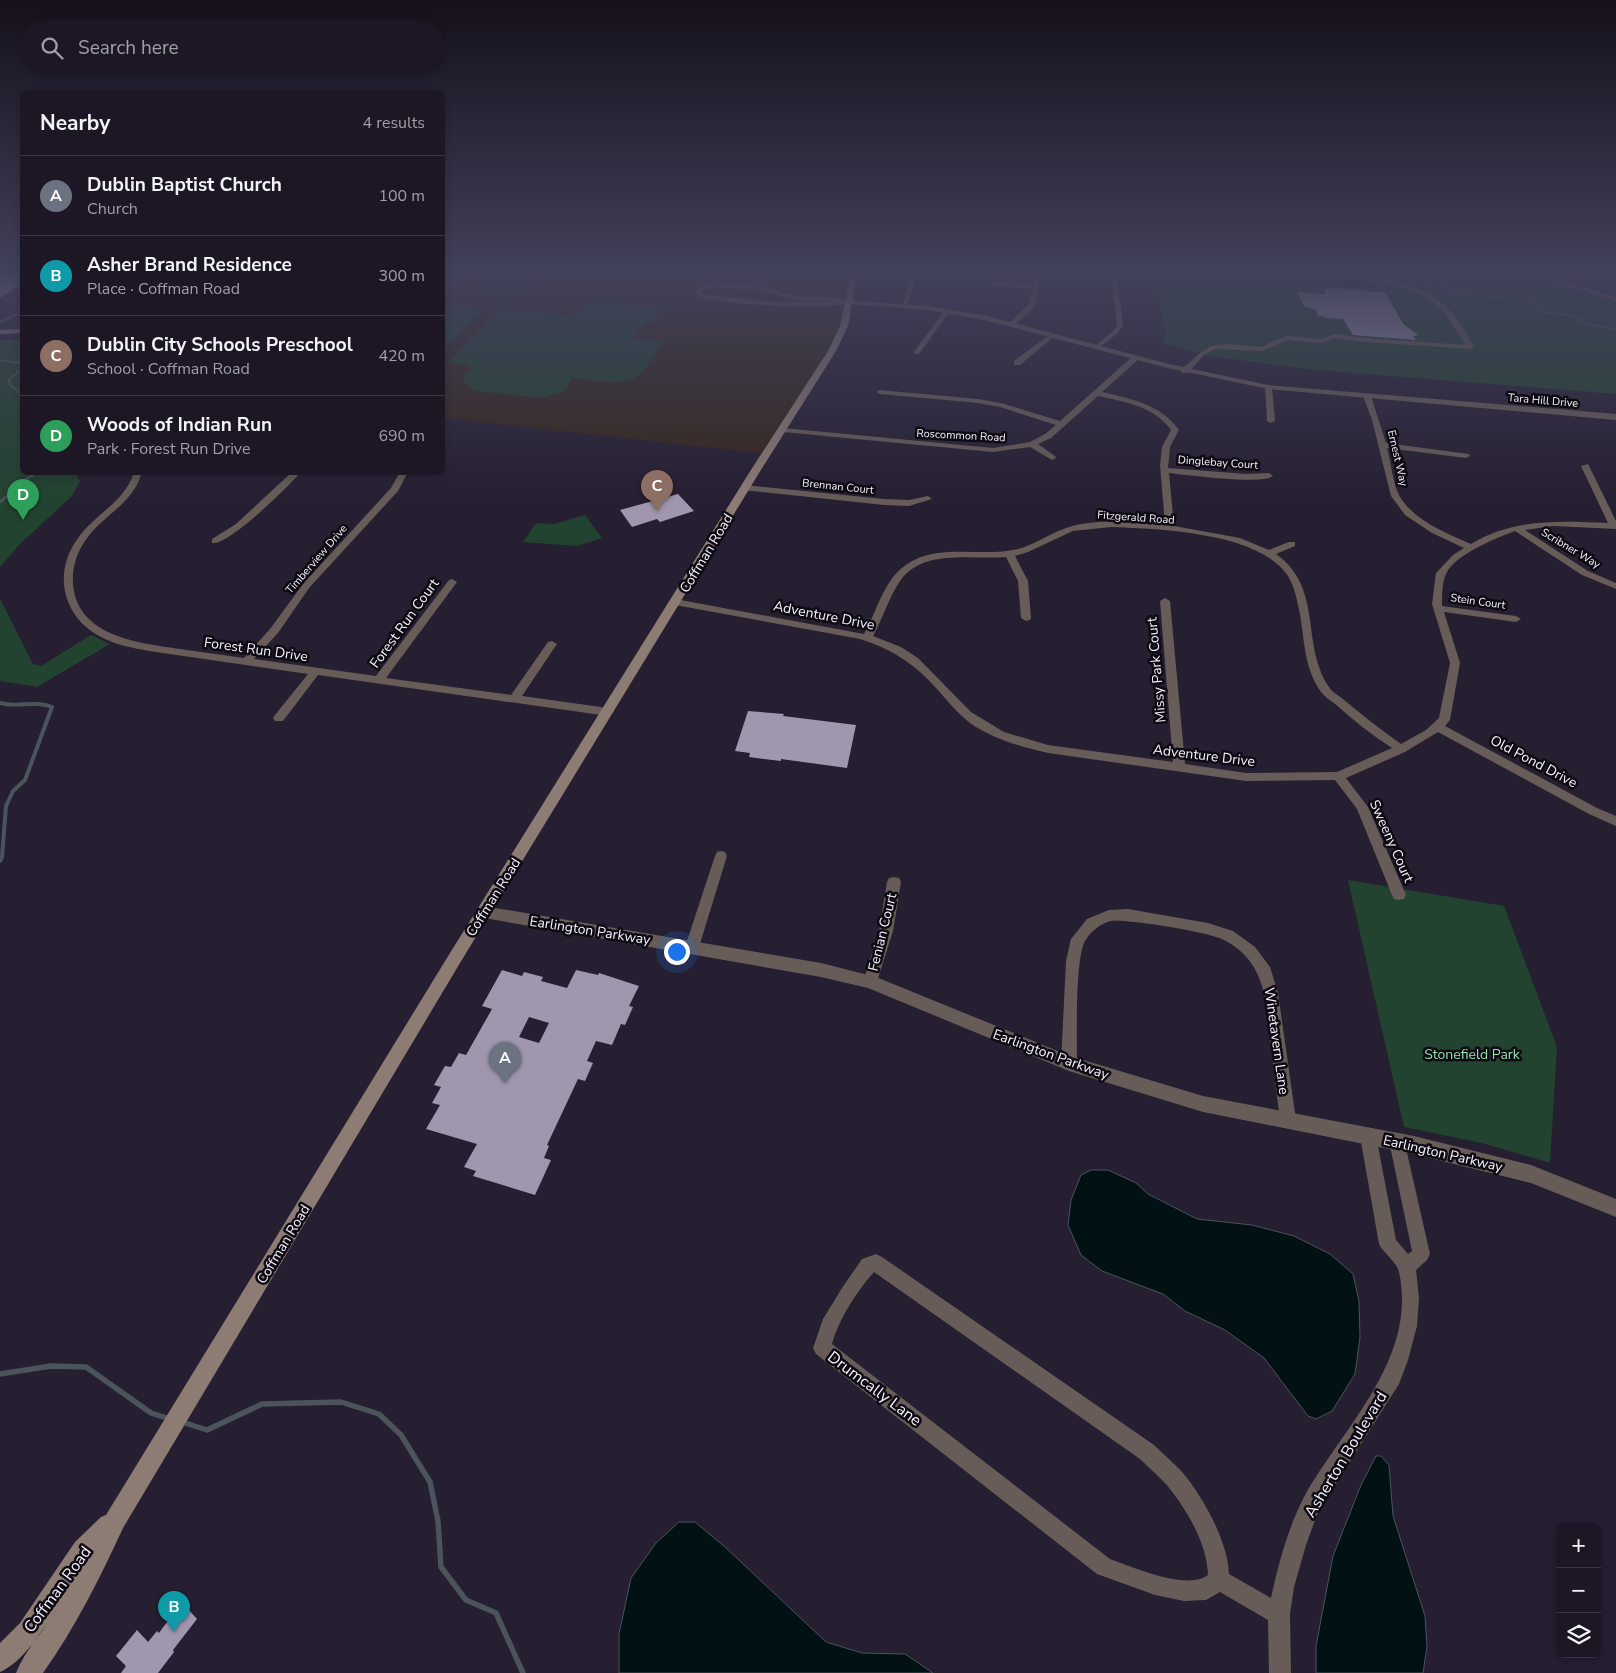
<!DOCTYPE html>
<html lang="en">
<head>
<meta charset="utf-8">
<style>
	:root { --surface:#1c1625; --page:#292332; --text:#f1f3f6; --muted:#a09fa7; --line:#3a3542; --accent:#0f766e }
	body { margin:0; font-family:"Nunito Sans",sans-serif; background:var(--page); color:var(--text) }
	.controls { position:absolute; right:15px; bottom:15px; display:grid; overflow:hidden; border-radius:8px; box-shadow:0 2px 8px #0003 }
	.controls button { width:45px; height:45px; display:grid; place-items:center; padding:0; border:0; border-bottom:1px solid var(--line); background:var(--surface); color:var(--text); font:25px sans-serif }
	.you { position:absolute; left:676px; top:951px; width:18px; height:18px; margin:-12px; border:4px solid #fff; border-radius:50%; background:#1a73e8; box-shadow:0 0 0 8px #1a73e833 }
	.badge { display:grid; place-items:center; width:32px; height:32px; border-radius:50%; background:var(--accent); color:#fff; font-size:16px; font-weight:700 }
	.pin { position:absolute; translate:-50% -41px; filter:drop-shadow(0 1px 2px #0008) }
	.pin::after { content:''; position:absolute; top:26px; width:18px; height:15px; background:inherit; clip-path:polygon(0 0,100% 0,50% 100%) }
	.list { margin:0; padding:0; list-style:none }
	h2 { display:flex; justify-content:space-between; align-items:center; height:65px; margin:0; padding:0 20px; font-size:21px }
	h2 small { font-size:16px; font-weight:400; color:var(--muted) }
	.list li { display:grid; grid-template-columns:32px 1fr auto; gap:15px; align-items:center; box-sizing:border-box; height:80px; padding:0 20px; border-top:1px solid var(--line) }
	.list b { display:block; font-size:19px; white-space:nowrap }
	.list p { margin:0; font-size:16px; white-space:nowrap; color:var(--muted) }
	.list em { font-size:16px; font-style:normal; color:var(--muted) }
	.icon { flex:none; width:28px; height:28px; fill:none; stroke:currentColor; stroke-width:2; stroke-linecap:round; stroke-linejoin:round }
	.map { position:relative; flex:none; width:1616px; height:1673px; overflow:hidden }
	.search { position:absolute; background:var(--surface); box-shadow:0 2px 8px #0003; left:20px; top:20px; width:425px; height:55px; display:flex; align-items:center; gap:12px; box-sizing:border-box; padding:0 18px; border-radius:28px; color:var(--muted); font-size:19px }
	.panel { position:absolute; background:var(--surface); box-shadow:0 2px 8px #0003; left:20px; top:90px; width:425px; height:385px; border-radius:8px }
	.map>svg:first-child { display:block }
</style>
</head>
<body>
<div class="map">
<svg width="1616" height="1673" viewBox="0 0 1616 1673">
	<rect width="100%" height="100%" fill="#261e31"/>
	<path fill="#35261b" d="M443,271H857L844,326L768,454L443,418Z"/>
	<g fill="#22432f">
		<path d="M485,271L538,272L540,275C533,280 523,292 514,294C502,298 485,290 477,283L478,276Z"/>
		<path d="M1120,271H1525L1568,288L1616,301V394L1315,370L1208,356L1162,343L1166,335L1154,273Z"/>
		<path d="M585,302L663,308L653,322L646,321L633,339L662,342C657,350 644,373 637,377C619,387 592,380 573,378L562,392L542,398L474,391L462,379L472,367H467L468,365L447,363L500,309L573,315Z"/>
		<path d="M443,304L474,307L479,312L443,350Z"/>
		<path d="M0,340H22V472L75,473L80,481L72,496L20,544L0,567Z"/>
		<path d="M585,515L602,538L577,546L523,542L536,523L554,524Z"/>
		<path d="M0,599L33,664L41,666L91,635L110,644L37,687L0,681Z"/>
		<path d="M1348,880L1504,906L1557,1047L1550,1163L1482,1143L1404,1127Z"/>
	</g>
	<g fill="#011114" stroke="#4a545a">
		<path d="M1292,274C1308,274 1372,275 1379,288H1343L1333,285C1320,290 1309,283 1295,281C1285,280 1278,285 1268,283C1263,283 1261,281 1258,278L1263,275Z"/>
		<path d="M1091,1170H1108L1136,1183L1148,1194L1197,1219L1252,1225L1294,1236L1330,1254L1353,1274L1359,1301L1360,1337L1355,1374L1332,1411L1316,1419L1308,1416L1264,1358L1225,1330L1185,1311L1163,1294L1102,1271L1081,1255L1068,1225L1071,1200L1081,1175Z"/>
		<path d="M1376,1456H1381L1389,1465L1393,1516L1425,1616L1427,1647L1423,1673H1316V1646L1333,1556L1361,1485Z"/>
		<path d="M679,1522H695L725,1547L826,1642L862,1653L905,1654L933,1673H619V1634L631,1578L656,1543Z"/>
	</g>
	<g fill="none" stroke-linecap="round" stroke-linejoin="round">
		<g stroke="#4a545a" stroke-width="2">
			<path d="M1358,271L1412,276L1464,295L1491,297L1525,296L1533,298L1536,307L1543,312L1575,316L1584,323L1616,330"/>
			<path d="M0,322L22,312"/>
			<path d="M0,360L20,363L22,365"/>
			<path d="M22,370L9,379L10,385L20,392L22,397"/>
		</g>
		<path stroke="#4a545a" stroke-width="2.5" d="M0,502L23,481L38,472"/>
		<path stroke="#4a545a" stroke-width="4" d="M0,703C17,708 36,700 52,707L25,780L13,791L6,806L2,857L0,861"/>
		<g stroke="#4a545a" stroke-width="5.5">
			<path d="M0,1374L51,1366L86,1367L151,1413L170,1419"/>
			<path d="M182,1422L207,1430L262,1404L341,1402L379,1414L401,1435L430,1482L438,1521L441,1567L466,1600L496,1613L523,1673"/>
		</g>
	</g>
	<g fill="#a097af" fill-rule="evenodd">
		<path d="M7,271H22V283L0,298V276Z"/>
		<path d="M1335,288L1386,293L1403,324L1418,335L1413,336L1416,340L1353,335L1343,319L1325,318L1324,316H1318L1316,310L1304,306L1297,292L1326,294L1324,289Z"/>
		<path d="M678,494L694,511L660,522L657,519L632,527L620,510Z"/>
		<path d="M748,711L784,714L783,716L856,725L847,768L781,759V761L749,757L750,753L735,751Z"/>
		<path d="M502,970L522,976L524,972L543,977L541,981L567,988L576,970L598,975L599,973L639,986L629,1006L633,1007L625,1025L621,1024L612,1045L596,1041L587,1061L593,1063L585,1081L578,1079L547,1145L549,1146L544,1158L551,1160L535,1195L473,1176L476,1171L464,1167L477,1144L426,1129L440,1105L432,1103L441,1087L434,1085L445,1066L451,1067L459,1053L466,1055L492,1009L482,1006ZM529,1017L549,1023L539,1043L519,1037Z"/>
		<path d="M172,1591L197,1619L173,1650L174,1652L158,1673H121L126,1666L116,1656L137,1630L148,1642L157,1631L159,1633L170,1618L159,1606Z"/>
	</g>
	<g fill="none" stroke-linecap="round" stroke-linejoin="round">
		<g fill="#675c57" fill-rule="evenodd">
			<path d="M1036,271H1042C1034,292 1043,302 1023,318C1018,322 1015,326 1009,325V323L1028,305L1033,289L996,286L993,284L996,282L1033,285Z"/>
			<path d="M1110,271H1116L1123,325L1118,333L1097,349L1095,348V346L1113,331L1117,325Z"/>
			<path d="M1320,271C1359,271 1415,278 1445,306C1458,317 1466,333 1474,347L1471,349L1365,342L1336,338L1321,343L1288,340L1263,351L1215,349L1204,355L1188,373H1182V369L1200,353L1211,346L1226,344L1262,347L1275,340L1288,336L1320,339L1335,334L1365,338L1466,345L1444,312L1429,299L1415,292L1384,282Z"/>
			<path d="M912,280L915,282L907,305L902,306L909,282Z"/>
			<path d="M713,283L767,287L795,296L833,297L853,302C838,311 708,305 694,295L699,287ZM713,287L766,291L794,300L836,301L777,302L701,294L703,289Z"/>
			<path d="M945,310L950,311L919,354H915L913,353Z"/>
			<path d="M1051,334L1056,335L1020,365H1014V361Z"/>
			<path d="M1133,356L1140,358L1102,392C1132,399 1160,404 1179,430L1170,447L1168,468L1246,474L1269,473L1273,476C1262,485 1187,475 1169,473L1174,526L1240,538L1269,550L1289,542H1295V546L1276,554C1324,588 1300,644 1329,687C1332,692 1338,695 1343,699C1362,715 1381,730 1401,744L1426,730L1439,718L1450,663L1432,604L1436,573L1453,555L1464,548L1432,533L1405,515L1391,496L1372,420L1363,396L1367,394L1371,396L1386,443L1469,454L1470,456L1466,458L1387,448C1391,462 1393,485 1400,497C1415,521 1446,533 1471,544C1513,518 1561,521 1608,523L1581,466L1588,464L1616,521V529L1553,526L1525,530L1588,571L1616,583V589L1582,575L1515,531C1496,538 1454,555 1446,574C1442,582 1442,597 1442,606L1516,616L1521,619L1516,622L1444,612L1460,663L1450,720L1445,726L1597,808L1616,816V826L1589,814L1438,732L1405,752L1346,778L1368,807L1406,895L1404,899L1399,900L1394,899L1392,895L1357,809L1335,780L1246,781L1048,753C1021,747 993,739 970,723C957,713 947,700 936,688C914,663 891,649 860,639L675,605L670,602L675,599L864,634C876,613 883,583 902,568C933,542 977,557 1013,550C1032,547 1048,534 1066,528C1097,518 1133,522 1165,525L1160,465L1162,447L1171,430C1154,406 1125,402 1098,396L1051,438L1038,444L1055,456L1056,458L1052,460L1030,447L993,452L783,432L779,430L783,428L993,448L1030,442L1045,434L1056,425L1000,407L978,403L880,394L876,392L880,390L978,399L1001,403L1060,421ZM1111,527C1159,529 1259,532 1288,576C1293,584 1296,595 1298,605C1305,634 1302,666 1321,692C1325,697 1330,700 1335,704C1353,720 1372,735 1392,748L1337,772L1246,773L1185,764L1170,601L1165,598L1160,601L1173,762L1048,745L1004,732L971,712L918,658L901,647L873,636C883,618 889,597 900,581C923,548 972,560 1006,557L1018,581L1021,618L1026,621L1030,620L1031,618L1028,581L1015,556L1028,552L1073,531Z"/>
			<path d="M1265,385L1272,387L1275,421L1271,423L1267,421Z"/>
			<path d="M134,472H142C133,505 102,515 85,541C76,554 72,569 73,584C77,637 140,643 180,649C201,652 223,655 244,658L270,629L303,584L391,488L400,472H408L398,491L309,588L278,633L254,659L376,676L449,580L452,579L457,582L386,678L511,695L548,642L552,641L557,644L522,696L608,708L614,712L608,716L318,675L283,721H275L273,718L275,715L308,674L149,651C133,648 116,645 101,637C63,618 52,573 78,538C95,514 125,502 134,472Z"/>
			<path d="M292,472H301C288,487 228,546 212,543V539L236,524Z"/>
			<path d="M745,485L884,499L909,500L928,496L932,499L909,506L884,505L742,490V486Z"/>
			<path d="M721,851L725,852L727,856L699,947L697,951L692,953L687,951L685,947L715,856L717,852Z"/>
			<path d="M894,877L899,878L901,882L893,931L877,982L875,986L870,988L865,986L863,982L879,931L887,882L889,878Z"/>
			<path d="M1128,909L1208,923L1233,931L1255,947L1270,967L1278,993L1296,1120L1294,1125L1288,1128L1282,1125L1280,1120L1264,993C1258,969 1247,952 1224,940C1209,932 1128,919 1111,921C1101,923 1090,932 1085,941C1075,959 1077,1039 1077,1063L1074,1068L1069,1070L1064,1068L1061,1063L1066,961L1071,939L1087,919L1109,910Z"/>
			<path d="M1368,1128L1374,1130L1376,1136L1396,1240L1408,1254L1412,1251L1389,1141L1391,1135L1397,1133L1403,1135L1430,1254L1427,1260L1416,1270L1419,1298L1417,1326L1408,1360L1399,1384L1318,1512L1306,1545L1294,1587L1290,1614L1291,1673H1269L1268,1620L1220,1592L1206,1600L1184,1601L1155,1595L1097,1574L816,1354L813,1348L823,1319L842,1288L862,1259L876,1254L882,1257L1154,1445C1165,1456 1178,1466 1187,1478C1206,1503 1228,1543 1229,1574L1271,1598C1278,1565 1288,1528 1304,1497C1342,1428 1418,1359 1399,1272C1397,1262 1384,1254 1379,1244L1360,1136L1362,1130ZM874,1272L1140,1459C1151,1470 1164,1480 1173,1493C1191,1517 1207,1546 1208,1575C1187,1591 1133,1567 1110,1559L832,1344C839,1319 857,1291 874,1272Z"/>
		</g>
		<g fill="#675c57" fill-rule="evenodd">
			<path d="M1530,271H1539L1565,282L1616,297V301L1561,284Z"/>
			<path d="M847,300L927,306L984,315L1169,364L1268,385L1616,414V420L1268,389L1168,368L984,320L927,310L850,304H847Z"/>
			<path d="M484,906L821,963L876,977L1070,1056L1203,1096L1414,1136L1531,1165L1616,1199V1217L1531,1183L1414,1154L1203,1112L1069,1071L868,988L821,977L484,918L479,916L477,912L479,908Z"/>
		</g>
		<g fill="#8d7c74" fill-rule="evenodd">
			<path d="M854,271H860L856,280L848,326L836,351L759,473L460,963L123,1528C100,1578 75,1628 43,1673H16C25,1650 44,1630 57,1609C43,1630 23,1662 0,1672V1643L20,1623L75,1542L101,1517L106,1515L450,953L749,473L828,351L840,326L850,280Z"/>
			<path d="M22,329V333L0,334V330Z"/>
		</g>
	</g>
	<linearGradient id="sky" x2="0" y2="1"><stop stop-color="#15101b"/><stop offset="0.54" stop-color="#41415a"/><stop offset="1" stop-color="#41415a" stop-opacity="0"/></linearGradient>
	<rect width="1616" height="505" fill="url(#sky)"/>
	<g text-anchor="middle" stroke-width="5" stroke-linejoin="round" paint-order="stroke">
		<g font-size="11" fill="#f6f1fe" stroke="#0d0a12">
			<text transform="translate(1543 400) rotate(5)" y="4">Tara Hill Drive</text>
			<text transform="translate(961 435) rotate(3)" y="4">Roscommon Road</text>
			<text transform="translate(1398 458) rotate(77)" y="4">Ernest Way</text>
			<text transform="translate(1218 462) rotate(4)" y="4">Dinglebay Court</text>
			<text transform="translate(838 486) rotate(6)" y="4">Brennan Court</text>
			<text transform="translate(1136 517) rotate(4)" y="4">Fitzgerald Road</text>
			<text transform="translate(1571 548) rotate(31)" y="4">Scribner Way</text>
			<text transform="translate(316 559) rotate(-49)" y="4">Timberview Drive</text>
			<text transform="translate(1478 601) rotate(8)" y="4">Stein Court</text>
		</g>
		<g font-size="14" fill="#f6f1fe" stroke="#0d0a12">
			<text transform="translate(706 553) rotate(-59)" y="5">Coffman Road</text>
			<text transform="translate(824 615) rotate(11)" y="5">Adventure Drive</text>
			<text transform="translate(404 623) rotate(-54)" y="5">Forest Run Court</text>
			<text transform="translate(256 649) rotate(8)" y="5">Forest Run Drive</text>
			<text transform="translate(1156 670) rotate(-95)" y="5">Missy Park Court</text>
			<text transform="translate(1204 755) rotate(7)" y="5">Adventure Drive</text>
			<text transform="translate(1534 761) rotate(28)" y="5">Old Pond Drive</text>
			<text transform="translate(1392 841) rotate(66)" y="5">Sweeny Court</text>
			<text transform="translate(493 897) rotate(-58)" y="5">Coffman Road</text>
			<text transform="translate(590 930) rotate(9)" y="5">Earlington Parkway</text>
			<text transform="translate(882 932) rotate(-76)" y="5">Fenian Court</text>
			<text transform="translate(1277 1041) rotate(82)" y="5">Winetavern Lane</text>
			<text transform="translate(1051 1054) rotate(20)" y="5">Earlington Parkway</text>
			<text transform="translate(1443 1153) rotate(13)" y="5">Earlington Parkway</text>
			<text transform="translate(283 1244) rotate(-59)" y="5">Coffman Road</text>
		</g>
		<g font-size="14" fill="#97dfb1" stroke="#0d0a12">
			<text x="1472" y="1059">Stonefield Park</text>
		</g>
		<g font-size="16" fill="#f6f1fe" stroke="#0d0a12">
			<text transform="translate(875 1388) rotate(37)" y="6">Drumcally Lane</text>
			<text transform="translate(1345 1454) rotate(-59)" y="6">Asherton Boulevard</text>
			<text transform="translate(57 1589) rotate(-54)" y="6">Coffman Road</text>
		</g>
	</g>
</svg>
<div class="controls">
<button>+</button>
<button>−</button>
<button><svg class="icon" aria-label="layers" viewBox="0 0 24 24"><path d="M12 4l9 5-9 5-9-5zM3 14l9 5 9-5"/></svg></button>
</div>
<div class="you"></div>
<div class="pin badge" style="left:505px;top:1083px;background:#6b7280">A</div>
<div class="pin badge" style="left:174px;top:1632px;background:#0f9aa8">B</div>
<div class="pin badge" style="left:657px;top:511px;background:#8d6e63">C</div>
<div class="pin badge" style="left:23px;top:520px;background:#2e9e5b">D</div>
<div class="search"><svg class="icon" aria-label="search" viewBox="0 0 24 24"><circle cx="10" cy="10" r="6"/><path d="M15 15l6 6"/></svg>Search here</div>
<section class="panel">
<h2>Nearby<small>4 results</small></h2>
<ul class="list">
<li><span class="badge" style="background:#6b7280">A</span><div><b>Dublin Baptist Church</b><p>Church</p></div><em>100 m</em></li>
<li><span class="badge" style="background:#0f9aa8">B</span><div><b>Asher Brand Residence</b><p>Place · Coffman Road</p></div><em>300 m</em></li>
<li><span class="badge" style="background:#8d6e63">C</span><div><b>Dublin City Schools Preschool</b><p>School · Coffman Road</p></div><em>420 m</em></li>
<li><span class="badge" style="background:#2e9e5b">D</span><div><b>Woods of Indian Run</b><p>Park · Forest Run Drive</p></div><em>690 m</em></li>
</ul>
</section>
</div>
</body>
</html>
